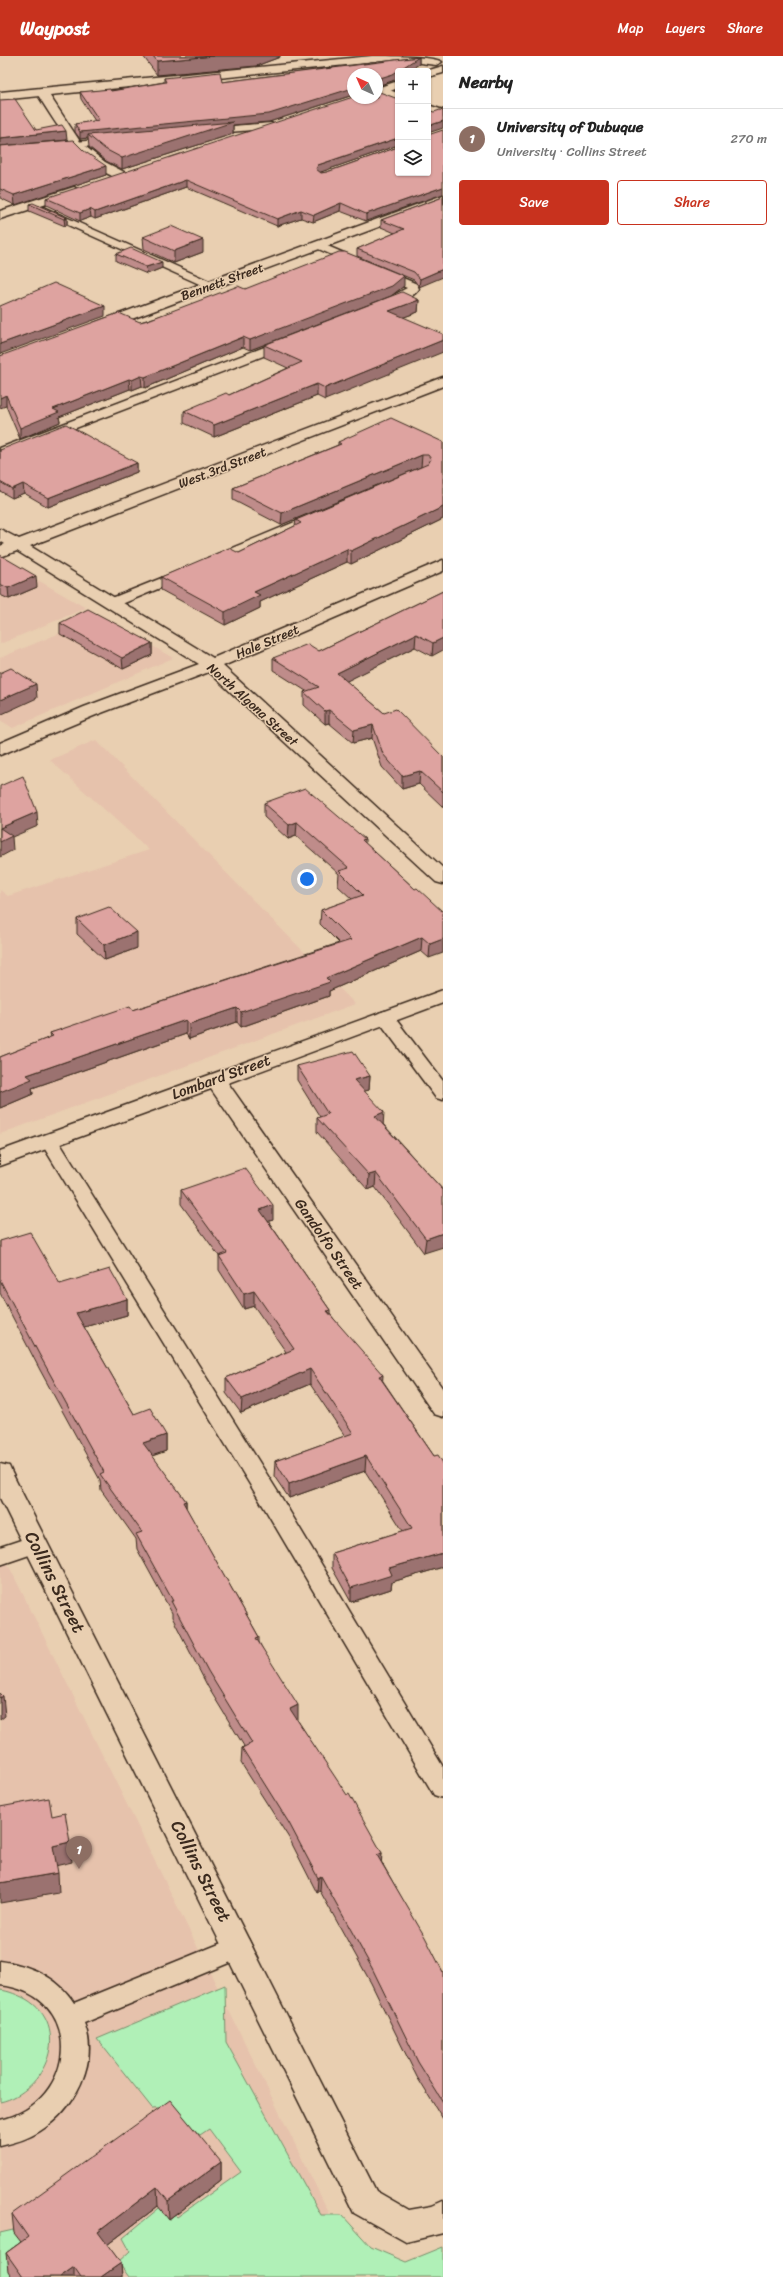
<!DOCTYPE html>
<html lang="en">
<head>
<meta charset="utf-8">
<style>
	:root { --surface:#fff; --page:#f2f2f2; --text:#222; --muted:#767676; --line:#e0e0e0; --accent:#c8321e }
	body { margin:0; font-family:Sriracha,sans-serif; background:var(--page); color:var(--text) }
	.controls { position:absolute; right:12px; top:12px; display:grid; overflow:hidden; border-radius:4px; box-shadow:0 1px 3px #0004 }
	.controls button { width:36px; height:36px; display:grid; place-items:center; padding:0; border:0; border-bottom:1px solid var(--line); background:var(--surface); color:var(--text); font:20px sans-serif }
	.compass { position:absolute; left:347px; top:12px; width:36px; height:36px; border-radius:50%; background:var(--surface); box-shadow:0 1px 3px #0004; rotate:315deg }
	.you { position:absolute; left:307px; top:823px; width:14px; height:14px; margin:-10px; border:3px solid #fff; border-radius:50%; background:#1a73e8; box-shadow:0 0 0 6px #1a73e833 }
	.badge { display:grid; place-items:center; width:26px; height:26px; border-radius:50%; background:var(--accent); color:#fff; font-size:13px; font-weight:700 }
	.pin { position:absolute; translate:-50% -33px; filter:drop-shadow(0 1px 2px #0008) }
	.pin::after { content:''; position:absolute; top:21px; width:14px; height:12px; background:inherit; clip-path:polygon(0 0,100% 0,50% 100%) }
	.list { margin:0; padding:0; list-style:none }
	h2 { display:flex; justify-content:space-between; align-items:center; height:52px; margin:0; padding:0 16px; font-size:17px }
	h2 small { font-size:13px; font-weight:400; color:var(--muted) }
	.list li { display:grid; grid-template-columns:26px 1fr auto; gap:12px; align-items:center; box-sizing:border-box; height:60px; padding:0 16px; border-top:1px solid var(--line) }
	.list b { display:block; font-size:15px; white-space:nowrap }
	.list p { margin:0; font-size:13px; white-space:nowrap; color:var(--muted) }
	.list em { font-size:13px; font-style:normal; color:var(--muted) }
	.actions { display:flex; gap:8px; padding:12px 16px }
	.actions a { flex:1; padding:9px 0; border:1px solid var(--accent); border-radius:4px; text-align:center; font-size:14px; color:var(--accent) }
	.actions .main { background:var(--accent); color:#fff }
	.icon { flex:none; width:22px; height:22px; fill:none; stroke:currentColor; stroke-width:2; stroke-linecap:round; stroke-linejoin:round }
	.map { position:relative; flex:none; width:443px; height:2221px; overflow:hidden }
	header { display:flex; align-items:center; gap:24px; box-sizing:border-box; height:56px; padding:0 20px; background:var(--accent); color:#fff }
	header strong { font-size:19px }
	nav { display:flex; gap:22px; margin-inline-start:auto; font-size:14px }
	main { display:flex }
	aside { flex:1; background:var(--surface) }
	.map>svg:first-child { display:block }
</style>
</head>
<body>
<header>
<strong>Waypost</strong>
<nav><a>Map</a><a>Layers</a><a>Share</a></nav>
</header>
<main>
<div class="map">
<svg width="443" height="2221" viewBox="0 0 443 2221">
	<rect width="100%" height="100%" fill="#e9cfb1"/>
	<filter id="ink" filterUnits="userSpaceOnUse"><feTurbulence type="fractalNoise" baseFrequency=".025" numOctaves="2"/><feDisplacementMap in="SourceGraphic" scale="8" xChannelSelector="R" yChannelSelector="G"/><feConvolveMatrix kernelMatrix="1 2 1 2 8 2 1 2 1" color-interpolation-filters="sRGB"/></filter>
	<g filter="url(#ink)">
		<g fill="#e6c2ac">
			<path d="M17,512L86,552L0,588V519Z"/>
			<path d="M101,560L173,602L13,672L0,664V602Z"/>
			<path d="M96,684L355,948L0,1078V834L8,840L149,794L50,704Z"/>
			<path d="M0,1492L339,2177L347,2221H0Z"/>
		</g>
		<g fill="#b0f0b7" stroke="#768d6a">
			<path d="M225,1929L226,1986L321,2159H342L371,2191L406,2206L443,2191V2221H129L118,2206L130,2195L123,2182L164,2148L177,2161L241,2116L209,2073L200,2079C183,2063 177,2050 152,2052L97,1983Z"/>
			<path d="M0,1934C9,1935 18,1939 26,1943C73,1971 46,2036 0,2046Z"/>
			<path d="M13,2174L53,2221H0V2177Z"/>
		</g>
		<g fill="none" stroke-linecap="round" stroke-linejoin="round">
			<defs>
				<g id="lane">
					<path d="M380,31L398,37V44L377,36V32Z"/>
					<path d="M428,49L443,54V60L428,55Z"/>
					<path d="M271,67L276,70L275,72L206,78L201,75L206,72Z"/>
					<path d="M114,82L118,83V87L57,94L52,91L57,88Z"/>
					<path d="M43,151L214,227L216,229L214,231H206L39,156L37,154Z"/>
					<path d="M318,186L417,228L419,233C412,242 391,254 380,252L378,249L380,246L407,232L314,191L312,189L314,187Z"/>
					<path d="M288,282L294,286L292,289L0,401V392Z"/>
					<path d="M319,456L326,460L324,463L218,508L213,509L206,505L208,502Z"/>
					<path d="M184,513L191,517L189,520L117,550H107L105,547L107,544Z"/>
					<path d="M385,955L391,957L443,1025V1044L436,1042L376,961L379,957Z"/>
					<path d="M49,1079L56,1081L281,1441L443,1711V1742L434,1739L265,1453L40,1085L42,1081Z"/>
					<path d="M36,1479L44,1482L47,1488L44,1494L0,1509V1491Z"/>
					<path d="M239,1880L248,1883L252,1891L248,1899L84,1967C100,2006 74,2054 40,2075C28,2083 14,2087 0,2090V2064C78,2047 87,1939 0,1929V1905C30,1909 58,1921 74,1947Z"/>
				</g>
				<g id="street">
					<path d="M443,10V17L428,21V15H426Z"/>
					<path d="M398,25V32L377,40V32Z"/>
					<path d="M42,32L46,34L81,87L105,106L126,117L128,120L126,123C119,125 113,120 106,117C73,99 56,67 36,36Z"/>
					<path d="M74,131L80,135L78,138L0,163V155Z"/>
					<path d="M443,139V147L102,274H92L90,271L92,268Z"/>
					<path d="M443,321V330L30,490L213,602L443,504V515L223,610L443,812V828L436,826L209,616L96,659L0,699V687L84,651L199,608L17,495L0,501V490L5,488L0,485V473L19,483Z"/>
					<path d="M443,934V947L228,1027L443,1333V1361L434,1358L211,1033L0,1110V1095Z"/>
					<path d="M0,1408L9,1410L12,1417L376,2135L409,2154L432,2150L443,2145V2177L406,2186L354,2157L0,1442Z"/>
				</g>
				<path id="secondary" d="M372,0C385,0 434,0 442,6L436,9L396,4L0,44V36Z"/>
			</defs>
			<use href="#lane" stroke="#3b2a1e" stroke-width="3"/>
			<use href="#street" stroke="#3b2a1e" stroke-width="3"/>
			<use href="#secondary" stroke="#3b2a1e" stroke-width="3"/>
			<use href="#lane" fill="#e9cfb1" fill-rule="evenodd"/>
			<use href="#street" fill="#e9cfb1" fill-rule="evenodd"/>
			<use href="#secondary" fill="#e9cfb1" fill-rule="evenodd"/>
		</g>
		<g fill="#bf8c8a" stroke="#3b2a1e">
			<path d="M143,0H280V1L256,10L157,19Z"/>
			<path d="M419,1V8L408,15H398V22L392,25L353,18V39L269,66L233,69V78L122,113L106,105L89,91L88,82L80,83L75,76V68L95,65L81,43L80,36L111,35L164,26V22L222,26Z"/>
			<path d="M398,43V89L320,116L321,117L327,116L398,91L366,165L340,155L313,166L301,162L277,170L186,131L95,163L91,161L80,165L46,149V142Z"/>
			<path d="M0,44L36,74L67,84L106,119L15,149L0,142Z"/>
			<path d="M443,141L419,231L414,224L357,200V193L395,177L381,171V164Z"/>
			<path d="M29,148L67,162V169L65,170L29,155Z"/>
			<path d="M143,181L203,196L174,207L144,193Z"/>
			<path d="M116,198L162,212L147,218L116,205Z"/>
			<path d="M404,230L391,240L250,294L243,291L145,332L142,330L132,334L130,333L59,361L60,366L20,383L6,350L0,300L140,266L245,233Z"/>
			<path d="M419,244L418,256L404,261L325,344L317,340L214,381L184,367V355L229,339L288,312L264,301V289Z"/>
			<path d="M338,386H443V463L351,508L347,506L260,546V552L225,569L161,534V521L239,497L295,470L296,464L422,411L281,469L233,444V432L338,389Z"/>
			<path d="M0,394L137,407V416L48,451L24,437L12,442L0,435Z"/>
			<path d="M0,499L37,531L9,543L0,539Z"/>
			<path d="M443,535L432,600L415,591L346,625L384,657L443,701V751L419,728L402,733L382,711L372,682L353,687L329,667L325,668L304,649V636L306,635L273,614V602L319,595Z"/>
			<path d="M60,567L152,587V599L123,613L60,578Z"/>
			<path d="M264,747L365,783V787L415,833L443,856L429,902L421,895L329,935V940L241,971L237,966L189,983L186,978L32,1032L33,1038L0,1052V1001L51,981L50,977L133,954L339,887L320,868L321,854L352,843L338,830L339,818L296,780L288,783L264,761Z"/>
			<path d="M77,863L137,892L105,904L77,878Z"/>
			<path d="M297,1010L370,1020L369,1034L364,1035L383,1068L443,1134L424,1197L375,1131L368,1134L317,1076V1062L320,1061L297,1024Z"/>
			<path d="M181,1134L273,1164L268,1165L330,1254V1258L383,1325L434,1400L443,1407V1511L392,1526L391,1533L351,1546L332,1512V1497L403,1475L365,1415L289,1442L274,1420L275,1405L345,1380L310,1328L241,1357L226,1337V1322L286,1296L254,1250L244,1253L219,1214V1200L181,1148Z"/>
			<path d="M0,1185L60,1228L127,1243V1259L84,1271L134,1358L166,1379V1395L152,1400L186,1445V1452L259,1581V1586L298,1665L382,1797L381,1805L443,1916V2063L417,2021L371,1927L320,1835L317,1837L289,1782L241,1707L242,1692L244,1690L208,1631L172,1561V1557L137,1493L136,1483L101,1434L100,1424L40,1314L0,1237Z"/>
			<path d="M221,2106V2124L169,2164L158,2150L107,2189L121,2207L122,2221H12L8,2215L6,2197L21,2186L14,2177L12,2158Z"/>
		</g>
		<g fill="#9b7270" stroke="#3b2a1e">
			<path d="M214,0H280V1L256,10L157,19V5Z"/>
			<path d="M419,1V8L408,15H398V22L392,25L377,30V23Z"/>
			<path d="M353,31V39L269,66L233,69V78L122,113V102L88,79V82L80,83V76Z"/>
			<path d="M443,65V72L428,77V70Z"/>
			<path d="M66,75L67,84L0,90V82Z"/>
			<path d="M398,82V89L318,117L316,113L318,109Z"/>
			<path d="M106,110V119L15,149L14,139Z"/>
			<path d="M186,124V131L95,163V156Z"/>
			<path d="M443,131V138L366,165V158Z"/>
			<path d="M341,147L340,155L313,166L314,159Z"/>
			<path d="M90,153L91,161L80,165V157Z"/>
			<path d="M301,154V162L277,170V163Z"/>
			<path d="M67,162V169L65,170L64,163Z"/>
			<path d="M203,184V196L174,207V195Z"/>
			<path d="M162,206V212L147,218L146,211Z"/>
			<path d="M443,213V221L419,231L420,223Z"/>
			<path d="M404,220V230L391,240L250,294V284Z"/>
			<path d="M419,244L418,256L388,267L389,255Z"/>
			<path d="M105,250V260L0,298V288Z"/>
			<path d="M243,281V291L145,332V321Z"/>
			<path d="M443,284V296L325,344V332Z"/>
			<path d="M141,320L142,330L132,334V324Z"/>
			<path d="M129,323L130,333L59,361L60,366L20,383V372L53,353Z"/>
			<path d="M317,328V340L214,381V369Z"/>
			<path d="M6,339V350L0,352V342Z"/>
			<path d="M422,399L421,411L281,469L282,457Z"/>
			<path d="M137,407V416L48,451V442Z"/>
			<path d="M23,428L24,437L12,442V433Z"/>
			<path d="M443,451V463L351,508V495Z"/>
			<path d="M347,493V506L260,546V552L225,569V556L254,536Z"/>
			<path d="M36,520L37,531L9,543L8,532Z"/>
			<path d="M416,578L415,591L337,630V617Z"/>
			<path d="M443,582V594L432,600L433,587Z"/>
			<path d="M152,587V599L123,613L122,602Z"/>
			<path d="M36,628L37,642L0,659V644Z"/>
			<path d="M329,654V667L325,668V655Z"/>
			<path d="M373,669L372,682L353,687L354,674Z"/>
			<path d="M420,715L419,728L402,733V720Z"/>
			<path d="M37,756L38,770L12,781L13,794L0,801V772Z"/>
			<path d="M297,766L296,780L288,783L289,769Z"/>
			<path d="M137,876V892L105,904L104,889Z"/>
			<path d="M422,881L421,895L329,935V940L241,971V956L326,922Z"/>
			<path d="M443,883V897L429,902L430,888Z"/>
			<path d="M237,952V966L189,983V968Z"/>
			<path d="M186,964V978L32,1032L33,1038L0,1052V1036L27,1019Z"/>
			<path d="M370,1020L369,1034L353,1038L354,1024Z"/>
			<path d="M384,1056L383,1071L375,1060Z"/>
			<path d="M376,1117L375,1131L368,1134L369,1119Z"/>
			<path d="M273,1149V1164L260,1168V1154Z"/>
			<path d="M443,1177V1191L424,1197L426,1183Z"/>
			<path d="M254,1235V1250L244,1253V1238Z"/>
			<path d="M127,1243V1259L77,1273L76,1257Z"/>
			<path d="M310,1313V1328L241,1357L242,1343Z"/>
			<path d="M383,1319L382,1333L379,1320Z"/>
			<path d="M166,1379V1395L143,1403V1387Z"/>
			<path d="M366,1400L365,1415L289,1442V1428Z"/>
			<path d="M186,1445V1460L183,1446Z"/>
			<path d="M443,1497V1511L392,1526L391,1533L351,1546V1532L389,1512Z"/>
			<path d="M3,1640L5,1660L0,1664V1642Z"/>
			<path d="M298,1649V1665L289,1668L290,1653Z"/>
			<path d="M70,1786L72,1806L55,1810L53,1790Z"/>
			<path d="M382,1797L381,1812L377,1799Z"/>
			<path d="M58,1817L59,1837L0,1847V1827Z"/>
			<path d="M321,1820L320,1835L317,1837L318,1822Z"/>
			<path d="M221,2106V2124L169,2164L168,2145Z"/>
			<path d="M157,2131L158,2150L99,2195L98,2176Z"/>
			<path d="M121,2207L122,2221H101Z"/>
			<path d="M74,2211V2221H60Z"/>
		</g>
		<g fill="#dea3a0" stroke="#3b2a1e">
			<path d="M153,0H214L157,5Z"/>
			<path d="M419,1L393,18L377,23V18H353V32L269,58L80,76L75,68L99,64L80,36L110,33L111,35L166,26L164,22L220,16L222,26Z"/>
			<path d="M377,35L398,43V82L318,109L316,113L321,117L327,116L398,91V117H428V79L443,74V131L366,158L341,147L314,159L301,154L277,163L186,124L95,156L90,153L80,157L46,142L353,41V42H377Z"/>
			<path d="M15,43L36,74L62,69L66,75L0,82V44Z"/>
			<path d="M428,54L434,56L440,54L443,55V65L428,70Z"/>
			<path d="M233,66L122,102L105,93L88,79Z"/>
			<path d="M73,84L84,95L106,110L14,139L0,133V90Z"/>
			<path d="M443,141V213L420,223L414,216L357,193L404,173L381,164Z"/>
			<path d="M33,147L67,162L64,163L29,148Z"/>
			<path d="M171,170L203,184L174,195L143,181Z"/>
			<path d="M131,192L162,206L146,211L116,198Z"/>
			<path d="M339,196H345L404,220L392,230L250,284L243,281L145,321L141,320L132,324L129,323L53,353L59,356L20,372L6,339L0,342V300L119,257L140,266L148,264L238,230L245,233Z"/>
			<path d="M54,227L105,250L0,288V250Z"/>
			<path d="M402,236L419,244L389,255L443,278V284L325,332L317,328L214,369L184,355L226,337L229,339L302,306L264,289Z"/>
			<path d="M391,362L443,386V451L351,495L347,493L254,536L260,539L225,556L161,521L229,492L239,497L301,467L296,464L428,408L431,403L428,399H422L282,457L233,432L341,388L338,386Z"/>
			<path d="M66,368L137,407L48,442L23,428L12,433L0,426V394Z"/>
			<path d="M0,499L36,520L8,532L0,528Z"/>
			<path d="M443,535V582L433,587L416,578L337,617L384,657L396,653L443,701V736L420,715L402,720L383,698L373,669L354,674L329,654L325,655L304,636L319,631L273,602L308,588L319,595Z"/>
			<path d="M88,553L152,587L122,602L60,567Z"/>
			<path d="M11,612L36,628L0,644V617Z"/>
			<path d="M23,720L37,756L0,772L12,780L0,786V730Z"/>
			<path d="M305,732L365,783L362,784L415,833L417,832L443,856V883L430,888L422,881L326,922L330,926L241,956L237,952L189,968L186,964L27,1019L32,1023L0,1036V1001L53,980L50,977L130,950L133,954L351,884L321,854L363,839L339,815L349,812L297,766L289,769L264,747Z"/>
			<path d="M109,851L137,876L104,889L77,863Z"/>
			<path d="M353,995L370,1020L354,1024L384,1056L375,1060L443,1134V1177L426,1183L376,1117L369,1119L317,1062L328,1058L297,1010Z"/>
			<path d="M245,1112L273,1149L260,1154L330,1254L327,1255L383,1319L379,1320L434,1400L438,1399L443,1407V1497L389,1512L392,1519L351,1532L332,1497L412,1472L366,1400L289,1428L275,1405L353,1377L310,1313L242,1343L226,1322L294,1293L254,1235L244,1238L219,1200L227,1197L181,1134Z"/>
			<path d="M30,1176L60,1228L110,1213L127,1243L76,1257L134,1358L150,1352L166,1379L143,1387L186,1445L183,1446L259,1581L256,1582L298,1649L290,1653L347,1739L349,1738L382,1797L377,1799L425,1881L443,1916V2046L418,2006L372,1912L321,1820L318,1822L289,1767L242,1692L252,1687L208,1615L171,1545H173L136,1478L142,1476L100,1418L104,1416L39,1298L0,1224V1185Z"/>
			<path d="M0,1637L3,1640L0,1642Z"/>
			<path d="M49,1742L52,1760L65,1757L70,1786L53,1790L58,1817L0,1827V1751Z"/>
			<path d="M170,2044L221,2106L168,2145L157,2131L98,2176L121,2207L101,2221H81L74,2211L60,2221H23L6,2197L28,2181L12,2158Z"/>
		</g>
	</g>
	<g text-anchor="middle" stroke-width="3" stroke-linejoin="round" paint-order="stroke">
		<g font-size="13" fill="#3b2a1e" stroke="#e9cfb1">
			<text transform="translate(222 225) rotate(-20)" y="5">Bennett Street</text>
			<text transform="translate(222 411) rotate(-21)" y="5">West 3rd Street</text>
			<text transform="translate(267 585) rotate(-23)" y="5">Hale Street</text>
			<text transform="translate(253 648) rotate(42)" y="5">North Algona Street</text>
		</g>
		<g font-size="15" fill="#3b2a1e" stroke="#e9cfb1">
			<text transform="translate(221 1021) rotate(-20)" y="5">Lombard Street</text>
			<text transform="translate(329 1188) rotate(55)" y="5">Gandolfo Street</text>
		</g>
		<g font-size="18" fill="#3b2a1e" stroke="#e9cfb1">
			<text transform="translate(55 1526) rotate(63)" y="6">Collins Street</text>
			<text transform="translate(201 1815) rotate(63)" y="6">Collins Street</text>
		</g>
	</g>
</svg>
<div class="controls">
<button>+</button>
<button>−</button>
<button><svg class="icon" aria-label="layers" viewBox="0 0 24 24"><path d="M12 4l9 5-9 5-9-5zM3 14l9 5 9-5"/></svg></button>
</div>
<svg class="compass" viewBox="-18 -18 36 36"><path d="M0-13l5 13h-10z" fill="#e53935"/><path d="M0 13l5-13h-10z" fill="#767676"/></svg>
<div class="you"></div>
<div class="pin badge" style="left:79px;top:1813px;background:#8d6e63">1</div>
</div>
<aside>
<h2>Nearby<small></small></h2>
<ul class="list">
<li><span class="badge" style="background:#8d6e63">1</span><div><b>University of Dubuque</b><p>University · Collins Street</p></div><em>270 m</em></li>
</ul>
<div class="actions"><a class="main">Save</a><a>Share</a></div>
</aside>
</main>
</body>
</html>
